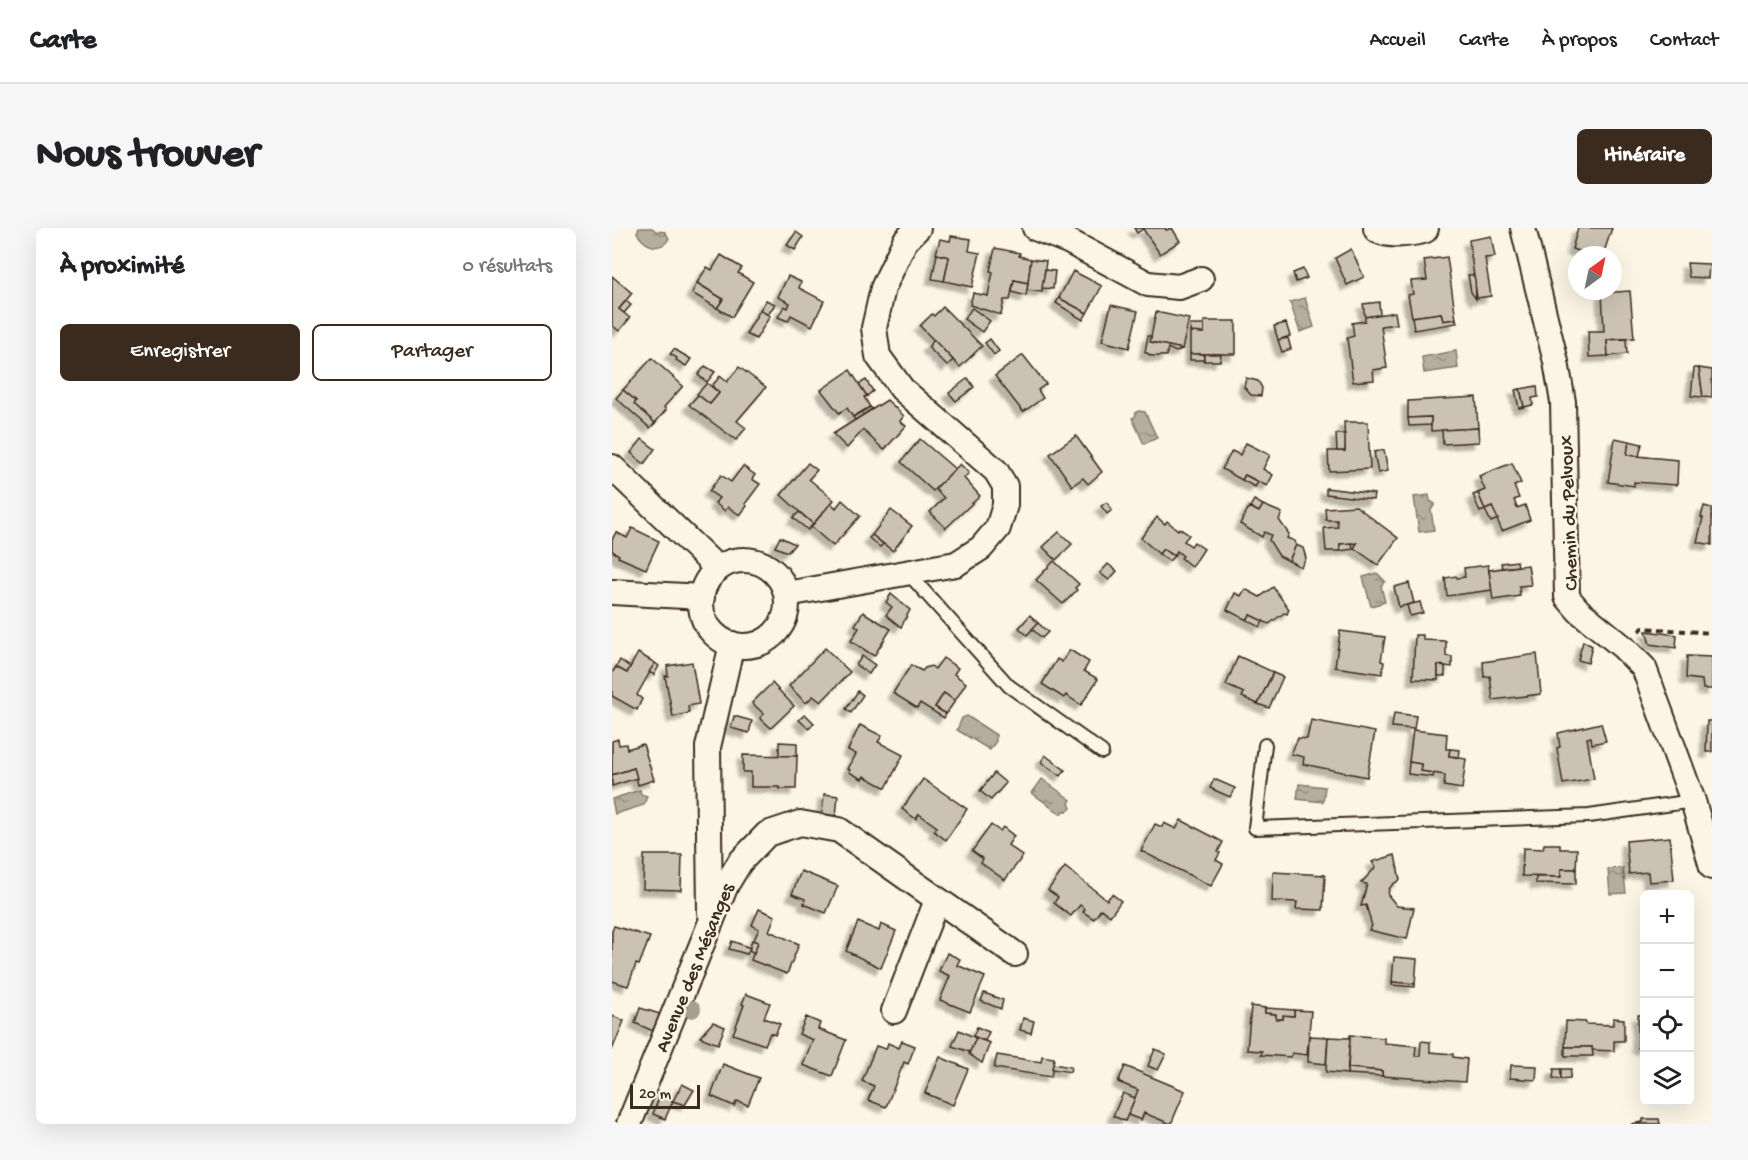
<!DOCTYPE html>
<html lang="fr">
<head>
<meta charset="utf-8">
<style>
	:root { --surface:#fff; --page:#f6f6f6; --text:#202124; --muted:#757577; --line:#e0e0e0; --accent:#3b2a1e }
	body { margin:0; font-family:"Gochi Hand",sans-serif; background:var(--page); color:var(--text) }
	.controls { position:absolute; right:18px; bottom:18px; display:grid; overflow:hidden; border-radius:9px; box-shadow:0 6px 24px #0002 }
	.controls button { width:54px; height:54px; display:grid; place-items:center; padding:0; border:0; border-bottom:2px solid var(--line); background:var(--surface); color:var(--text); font:30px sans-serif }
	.compass { position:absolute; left:956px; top:18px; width:54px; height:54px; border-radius:50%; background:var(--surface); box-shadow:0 6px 24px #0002; rotate:33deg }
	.scale { position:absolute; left:18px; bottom:15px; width:70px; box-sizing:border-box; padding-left:6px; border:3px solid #3b2a1e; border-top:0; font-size:16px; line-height:21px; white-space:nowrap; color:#3b2a1e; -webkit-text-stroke:4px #fcf5e5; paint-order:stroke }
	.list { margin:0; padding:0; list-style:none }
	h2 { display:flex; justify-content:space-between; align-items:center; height:78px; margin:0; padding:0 24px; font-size:26px }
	h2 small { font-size:20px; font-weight:400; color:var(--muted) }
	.actions { display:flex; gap:12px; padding:18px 24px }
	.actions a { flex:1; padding:14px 0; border:2px solid var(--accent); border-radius:9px; text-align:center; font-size:21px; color:var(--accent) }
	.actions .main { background:var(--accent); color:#fff }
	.icon { flex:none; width:33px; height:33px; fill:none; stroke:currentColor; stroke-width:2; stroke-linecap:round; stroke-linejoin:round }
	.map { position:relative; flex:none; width:1100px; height:896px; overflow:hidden; border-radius:9px }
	header { display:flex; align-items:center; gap:36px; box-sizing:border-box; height:84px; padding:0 30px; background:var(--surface); border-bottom:2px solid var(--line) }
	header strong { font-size:28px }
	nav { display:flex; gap:33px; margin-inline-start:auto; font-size:21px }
	.intro { display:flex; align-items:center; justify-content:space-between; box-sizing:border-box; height:144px; padding:0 36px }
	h1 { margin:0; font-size:42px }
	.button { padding:15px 27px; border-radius:9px; background:var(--accent); color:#fff; font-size:21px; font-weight:700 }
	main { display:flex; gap:36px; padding:0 36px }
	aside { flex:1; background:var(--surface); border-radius:9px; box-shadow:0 6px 24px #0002 }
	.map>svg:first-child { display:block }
</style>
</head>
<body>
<header>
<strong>Carte</strong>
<nav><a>Accueil</a><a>Carte</a><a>À propos</a><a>Contact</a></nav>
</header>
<div class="intro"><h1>Nous trouver</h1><a class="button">Itinéraire</a></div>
<main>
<aside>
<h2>À proximité<small>0 résultats</small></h2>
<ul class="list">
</ul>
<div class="actions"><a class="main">Enregistrer</a><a>Partager</a></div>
</aside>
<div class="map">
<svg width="1100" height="896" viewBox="0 0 1100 896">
	<defs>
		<pattern id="water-ripples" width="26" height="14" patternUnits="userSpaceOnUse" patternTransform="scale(1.5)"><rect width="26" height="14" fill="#b7ad9e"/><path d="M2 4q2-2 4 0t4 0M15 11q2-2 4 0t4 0" fill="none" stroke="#968d80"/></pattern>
		<filter id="shadow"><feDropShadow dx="-5.5" dy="5.5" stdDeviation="1.5" flood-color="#0004"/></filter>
	</defs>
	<rect width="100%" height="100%" fill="#fcf5e5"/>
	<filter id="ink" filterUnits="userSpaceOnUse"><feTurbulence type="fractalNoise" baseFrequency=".0167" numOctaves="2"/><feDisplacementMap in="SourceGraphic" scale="12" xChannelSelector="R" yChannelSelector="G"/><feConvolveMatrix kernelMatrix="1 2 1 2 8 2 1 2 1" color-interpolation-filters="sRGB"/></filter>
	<g filter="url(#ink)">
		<g fill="url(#water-ripples)" stroke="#85796b" stroke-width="1.5">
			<path d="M27,0H40L44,3L53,4L57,10C50,25 30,18 25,4Z"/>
			<path d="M693,70L702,99L688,104L678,74Z"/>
			<path d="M844,123L846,140L812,145L810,129Z"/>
			<path d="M527,183L533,184L545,210L532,216L520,190L523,189L524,184Z"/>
			<path d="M817,267L818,273L823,276L819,282L822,302L807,304L802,269Z"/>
			<path d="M765,345L773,353L769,358L773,374L759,378L751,349Z"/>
			<path d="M355,488L384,507V513L378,522L345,502L350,490Z"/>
			<path d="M430,551L459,572L457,575L459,580L456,583H451L449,586L420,565Z"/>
			<path d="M687,556L713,559L711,574L685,571Z"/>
			<path d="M28,562L29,566L35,568L32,577L3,586L0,571Z"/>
			<path d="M1011,640L1014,665L998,666L996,641Z"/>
		</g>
		<g fill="#ccc2b3" stroke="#3b2a1e" stroke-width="1.5" filter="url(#shadow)">
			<path d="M522,0H553L554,2L560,0L568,13L548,26L531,1L525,5Z"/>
			<path d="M966,0H1000L991,27H980L960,21Z"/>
			<path d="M184,4L191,9L183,22L175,17Z"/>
			<path d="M339,8L359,11L357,23L368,25L360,59L332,53L337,29L324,26L328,11L338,13Z"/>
			<path d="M879,8L883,29L873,30L879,68L865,70L857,12Z"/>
			<path d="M383,20L408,25L407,28L419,31L416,55L402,52L398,72H392L389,87L358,77L361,65L376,68L381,44L378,43Z"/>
			<path d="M739,21L752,49L735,57L723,30Z"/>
			<path d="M325,26L337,29L332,53L320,51Z"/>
			<path d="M109,27L130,40L126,45L141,54L120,89L105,80L111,71L85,55L95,39L100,42Z"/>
			<path d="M835,29L844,91L831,93L829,85L800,89L796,67L801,66L799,53L815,52L812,32Z"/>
			<path d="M419,31L434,33L430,64L415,62Z"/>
			<path d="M1075,35L1097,36L1096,50L1077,49Z"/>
			<path d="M691,41L695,50L684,54L681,45Z"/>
			<path d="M433,42L443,43L441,61L430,60Z"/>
			<path d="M461,43L490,58L475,85L447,70Z"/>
			<path d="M856,47H861L863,51L864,71L859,64Z"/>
			<path d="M0,48L20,65L7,81L18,90L7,103L0,97Z"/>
			<path d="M176,48L189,54L187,60L212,73L200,98L179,87L176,93L166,89L172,78L176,80L178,75L166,69Z"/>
			<path d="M402,52L416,55L414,68L400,64Z"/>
			<path d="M85,55L111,71L105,80L80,65Z"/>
			<path d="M1018,63L1022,110L995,112L996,128L977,129L976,103H992L990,65Z"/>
			<path d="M447,70L475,85L471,92L444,75Z"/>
			<path d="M154,72L163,76L156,87L148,82Z"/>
			<path d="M14,73L19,77L12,85L7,81Z"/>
			<path d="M767,74L768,87L753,89L751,76Z"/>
			<path d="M499,77L526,83L517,120L490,113Z"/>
			<path d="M331,79L370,118L348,139L308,98L320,86L322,88Z"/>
			<path d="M360,80L378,93L370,104L352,91Z"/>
			<path d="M148,82L158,88L144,111L134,106Z"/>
			<path d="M544,84L577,91L570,121L538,114Z"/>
			<path d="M783,84L785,96L769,98L775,140L761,142L762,152L741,154L735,110L742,108L740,95L753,93V89Z"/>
			<path d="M829,85L831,93L844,91L845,95L802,102L800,89Z"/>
			<path d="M592,93H624V126H578V104L592,105Z"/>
			<path d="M674,95L678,108L666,112L662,98Z"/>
			<path d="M578,97H592V105L578,104Z"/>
			<path d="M536,108H539L538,114L570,121L564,124L556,120L554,128H540L533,124Z"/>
			<path d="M676,110L679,121L670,124L666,112Z"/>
			<path d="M378,111L387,123L382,127L373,115Z"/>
			<path d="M1014,111L1015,126L996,128L995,112Z"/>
			<path d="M322,112L341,132L335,138L316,119Z"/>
			<path d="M62,121L79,131L74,138L64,132L65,130L58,126Z"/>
			<rect x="578" y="126" width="14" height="6"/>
			<path d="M592,126H609L608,133H592Z"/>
			<path d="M411,127L434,156L426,162L431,170L411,184L383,148Z"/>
			<path d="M40,130L71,158L52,179L54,182L43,195L22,176L24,173L11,162Z"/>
			<path d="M93,138L103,144L95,154L86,147Z"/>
			<path d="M127,139L154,159L125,193L134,200L124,212L77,177L86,167L98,176L107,165L100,158L108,148L115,154Z"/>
			<path d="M1082,140H1087L1091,169L1079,168Z"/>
			<path d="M1087,140L1100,142V170L1091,169Z"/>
			<path d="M238,142L255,168L252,169L258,179L241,189L235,180L227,185L209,162Z"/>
			<path d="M356,150L362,159L344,173L337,165Z"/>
			<path d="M634,150L646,153L650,160L649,168L639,167L632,159Z"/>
			<path d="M254,152L261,163L255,168L247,156Z"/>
			<path d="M95,155L107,165L98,176L85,166Z"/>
			<path d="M925,158L926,169L920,170L921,177L912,179L908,161Z"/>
			<path d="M908,161L912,179L907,180L903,162Z"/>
			<path d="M11,162L24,173L22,176L43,195L38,200L4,170Z"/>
			<path d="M864,169L866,200L819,203V189L796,190V173Z"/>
			<path d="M275,172L292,188L288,193L294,198L272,222L251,202L235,220L221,206Z"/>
			<path d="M258,179L260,181L243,192L241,189Z"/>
			<path d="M819,189V197L797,198L796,190Z"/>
			<path d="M732,194H756L758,241L717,243L716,223H733Z"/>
			<path d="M866,200L867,214L831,216L830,202Z"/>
			<path d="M724,206H733V223H725Z"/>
			<path d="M464,208L490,244L476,256L471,250L460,258L438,226Z"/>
			<path d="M1003,210L1017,213L1015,227L1066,232L1065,257L1022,254V258L996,254Z"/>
			<path d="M30,211L43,221L32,236L19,225Z"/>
			<path d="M308,211L343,241L321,263L289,234Z"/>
			<path d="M1017,213L1030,216L1027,228L1015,227Z"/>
			<path d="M634,215L658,227L651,241L661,247L655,258L633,247L630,252L610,241L620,223L628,227Z"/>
			<path d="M772,222L776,243L766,245L762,224Z"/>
			<path d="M196,235L205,242L197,251L222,272L201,296L169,267Z"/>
			<path d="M900,235L909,255L902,258L907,270L902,272L905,280L913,277L918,292L890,303L880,279L873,282L866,265L873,262L867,248Z"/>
			<path d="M348,236L357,245L352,250L368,268L334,300L318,284L332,270L323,261Z"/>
			<path d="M131,238L143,247L140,251L148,256L133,276L135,278L128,287L116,279L113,283L103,275L107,270L97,263L109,247L119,254Z"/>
			<path d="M633,247L646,254L643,259L630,252Z"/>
			<path d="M714,260L762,266L761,272L714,266Z"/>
			<path d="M866,265L873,282L868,284L861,267Z"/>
			<path d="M230,272L248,288L221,318L199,299L219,275L224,280Z"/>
			<path d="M642,272L651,277L647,284L638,279Z"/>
			<path d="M495,274L500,282L495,286L489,278Z"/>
			<path d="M651,277L670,285L667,292L677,306L675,310L683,313L684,317L677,333L667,328L657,312L659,307L652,304L650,309L628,296L637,279L647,284Z"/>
			<path d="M744,278L786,310L766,337L742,320L745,315L728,316V323H714L712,300L726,299L725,292H714L713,280Z"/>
			<path d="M1092,278L1100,280V317L1085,314L1091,290L1089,289Z"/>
			<path d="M880,279L886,291L879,294L873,282Z"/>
			<path d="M279,282L300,298L281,323L260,307Z"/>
			<path d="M187,284L201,296L196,302L181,290Z"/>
			<path d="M545,289L553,296L555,293L566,302L567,300L577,307L572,313L579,318L582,314L592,321L580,339L569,330L571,328L565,323L562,328L551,321L547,326L529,310Z"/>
			<path d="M20,300L47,313L34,341L6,329L7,327L0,323V312L4,304L15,310Z"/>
			<path d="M447,304L460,316L444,332L431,319Z"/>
			<path d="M260,307L271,316L268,319L257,310Z"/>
			<path d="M168,309L183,316L176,324L163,319Z"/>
			<path d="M740,315L741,321L728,323V316Z"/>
			<path d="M684,317L691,320L694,330L689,339L677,333Z"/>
			<path d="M551,321L562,328L557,333L547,326Z"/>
			<path d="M442,333L467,356L463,360L465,362L451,376L424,352Z"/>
			<path d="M905,333L906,338L890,340L889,335Z"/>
			<path d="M496,336L505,343L497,352L488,345Z"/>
			<path d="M876,337L880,362L835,368L833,350L844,348L845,350L853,349L852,340Z"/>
			<path d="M916,337L919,357L907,358L908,368L881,372L877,342Z"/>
			<path d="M797,355L802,375L787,379L782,359Z"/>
			<path d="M661,359L677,381L675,386L672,385L657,396L638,387L635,392L615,382L623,365L629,368L633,361L648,369Z"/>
			<path d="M279,366L298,382L289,399L274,387L280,379L274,374Z"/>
			<path d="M808,374L811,385L798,388L795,377Z"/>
			<path d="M251,384L279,401L262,428L239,413L247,400L243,397Z"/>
			<path d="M418,387L426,395L415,407L407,400Z"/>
			<path d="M638,387L651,393L648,399L635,392Z"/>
			<path d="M426,395L436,404L430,410L420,401Z"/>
			<path d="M728,403L773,409L769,433L772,434L770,446L723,439Z"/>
			<path d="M1034,403L1065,407L1064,420L1038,416Z"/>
			<path d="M803,407H811V412L834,413V428L840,429V439L826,437V452L801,451Z"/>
			<path d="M971,413L980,418L976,435L966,432Z"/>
			<path d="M213,420L238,444L209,474L201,468L194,475L177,458Z"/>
			<path d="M458,422L477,434L472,443L486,451L469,477L454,467L452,470L430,456L445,431L450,434Z"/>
			<path d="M26,425L43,435L25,467L30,471L25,482L0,468V445L4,439L15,445Z"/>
			<path d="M925,426L929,466L881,472L878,448L872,449L871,434Z"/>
			<path d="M250,428L263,437L257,446L244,437Z"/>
			<path d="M626,428L661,444L646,476L630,469L632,465L614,457Z"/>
			<path d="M1075,428L1100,429V461H1091L1090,452L1074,450Z"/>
			<path d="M331,430L346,440L342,446L354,455L343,473L332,465L323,479L334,486L332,490L308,475L305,480L281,465L299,437L310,443L313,440L319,438L323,441Z"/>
			<path d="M8,432L18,439L15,445L4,439Z"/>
			<path d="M80,434L87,476L76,478L77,485L61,489L53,448H56L55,438Z"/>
			<path d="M43,435L47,438L42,447L37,444Z"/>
			<path d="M826,437L833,438V448H826Z"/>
			<path d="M661,445L671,449L657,480L646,476Z"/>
			<path d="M160,455L182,478L159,500L148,490L152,486L140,475Z"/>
			<path d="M246,463L251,467L239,485L234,481Z"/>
			<path d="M332,465L343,473L334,486L323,479Z"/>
			<path d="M782,485L804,488L802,501L780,499Z"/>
			<path d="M193,486L202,495L197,501L187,492Z"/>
			<path d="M122,488L140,493L137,505L119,500Z"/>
			<path d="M699,492L763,504L755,549L691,536L692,529L679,526L686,510L695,511Z"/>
			<path d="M1095,493H1100V524H1094Z"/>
			<path d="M989,495L994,513L980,516L979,509L975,510L982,551L951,556L945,520L948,519L946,505Z"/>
			<path d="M248,497L270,508L266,514L291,527L274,560L252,548L250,551L237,544L238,542L236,541L244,526L236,522Z"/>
			<path d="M801,502L835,506L834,521H838L837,528L854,531L850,561L832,558L833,547L808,543L809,536L797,534Z"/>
			<path d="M6,511L7,517L14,516L15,521L31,516L42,552L26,557L22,540L0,547V513Z"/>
			<path d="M167,514L185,515V528H167Z"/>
			<path d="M838,521L848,522L847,529L837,528Z"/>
			<path d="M131,527L185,528L184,561H168V559H139V544H131Z"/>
			<path d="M433,527L453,542L449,548L429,534Z"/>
			<path d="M797,534L809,536L808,543L822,545L821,549L796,546Z"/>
			<path d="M22,540L25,550L0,558V547Z"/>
			<path d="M382,545L394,555L379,572L368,563Z"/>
			<path d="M311,551L355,581L334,612L322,603L325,599L307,586L304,591L290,581Z"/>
			<path d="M602,551L623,560L618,569L598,560Z"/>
			<path d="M212,566L226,568L224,588L210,586Z"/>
			<path d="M569,592L611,614L606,624L608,625L604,632L611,636L599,658L529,623L543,596L550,599L552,595L564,601Z"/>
			<path d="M379,597L388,603L391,599L402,608L396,617L411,628L393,652L369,635L371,631L360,623Z"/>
			<path d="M1058,609L1062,652L1037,654L1036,644L1017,646L1014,613Z"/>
			<path d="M932,616H948V621H965L964,641H949V649L910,648L911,620L931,621Z"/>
			<path d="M32,627H70L69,662L31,661Z"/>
			<path d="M783,627L788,652L781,656L777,661L776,667L785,678L802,680L795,711L757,702L760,698L754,677L749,678L755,656L749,655L764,639L760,634Z"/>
			<path d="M453,639L495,672L500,666L509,673L498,688L489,681L482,691L471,684L473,681L468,677L459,688L442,675L446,669L436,662Z"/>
			<path d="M949,641H964V656L924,655V649H949Z"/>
			<path d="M189,643L226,658L214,685L192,676L193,671L180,666Z"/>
			<path d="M661,644L713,647L711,682L684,681L685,674L660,673Z"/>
			<path d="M147,681L163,688L157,703L187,716L175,746L139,732L146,714L142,712L147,701L140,697Z"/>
			<path d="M246,694L267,703L269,696L284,703L269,740L234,723Z"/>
			<path d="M2,698L38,709L27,737L24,736L16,758L0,753V703Z"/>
			<path d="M140,712L146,714L142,725L137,722Z"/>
			<path d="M120,713L138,720L135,726L117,721Z"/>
			<path d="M335,725L348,731L345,737L373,749L358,784L328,772L338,748L327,743Z"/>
			<path d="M782,729L805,731L803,756L780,754Z"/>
			<path d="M780,754L803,756V759L780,757Z"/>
			<path d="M372,765L391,772L389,781L369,773Z"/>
			<path d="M134,766L158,775L152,790L168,796L163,807L158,805L153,817L121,806L132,777L130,776Z"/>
			<path d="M639,778L653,780V785L664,786V791H671V787L682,788V782L699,783L695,827L680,825L679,829L649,827L650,823L635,822Z"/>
			<path d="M28,780L48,786L41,803L23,795Z"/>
			<path d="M653,780L682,782V788L671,787V791H664V786L653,785Z"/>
			<path d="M1078,784H1080L1081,810H1078Z"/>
			<rect x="1026" y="787" width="6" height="33"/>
			<path d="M1,788L12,793L0,822V791Z"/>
			<path d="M194,789L208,795L206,801L234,812L220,848L191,837L201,812L187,806Z"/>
			<path d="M411,790L422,793L419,805L408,802Z"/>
			<path d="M1001,790L1012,791V813H1002V823L980,822V819H953L954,793L974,794V796L1001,797Z"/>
			<path d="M101,794L113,799L106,816L88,809Z"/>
			<path d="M365,799L377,804L373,813L361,808Z"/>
			<path d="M347,802L364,810L358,824L340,818Z"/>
			<path d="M738,807L772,810V815L804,818L803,828H808L809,813L818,814V824L841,826V829L855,831L853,854L770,848V843L736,840Z"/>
			<path d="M697,808L716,809L714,836L696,834Z"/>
			<path d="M716,809L738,810L735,846L714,844Z"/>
			<path d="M364,810L378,815L370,835L357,826Z"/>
			<path d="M290,813L303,818L296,836L292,834L274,879L256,872L262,858L250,853L264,818L274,821L276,815L287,820Z"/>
			<path d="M953,819H980L981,828H953Z"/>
			<path d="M543,821L554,826L546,842L536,838Z"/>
			<path d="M385,827L429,834L430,828L442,830L439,849L382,840Z"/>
			<path d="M328,829L356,841L341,877L313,865Z"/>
			<path d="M111,836L147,850L136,877L125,873L122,878L99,868Z"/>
			<path d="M441,836L459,839L458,844L440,841Z"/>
			<path d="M899,837L925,838L924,852L898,850Z"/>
			<path d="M513,838L573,863L559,896L532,885L529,892L516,887L526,862L506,854Z"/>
			<path d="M736,840L770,843V848L735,846Z"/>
			<path d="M942,841H949V851L941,850Z"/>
			<path d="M949,841H959L958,850L949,851Z"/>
			<path d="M70,856L82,862L73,877L61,873Z"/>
			<path d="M511,865L523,870L513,893L501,888Z"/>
			<path d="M48,867L61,873L53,891L41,886Z"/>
			<path d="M1031,891H1047L1048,896H1019L1031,894Z"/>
		</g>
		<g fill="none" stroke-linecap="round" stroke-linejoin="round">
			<defs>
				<g id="service">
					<path d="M295,344L397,458L490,524"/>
					<path d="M653,517L643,600L977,588L1081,573"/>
				</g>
				<g id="minor">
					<path d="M423,0L456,13L536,56L567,59L589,51"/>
					<path d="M911,0L944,134L951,174L955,369L967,383L1011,419L1032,440L1081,573L1100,639"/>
					<path d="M0,239L106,341"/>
					<circle cx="132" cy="375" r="43"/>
					<path d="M0,364L90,369"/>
					<path d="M175,366L344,336L369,320L386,300L393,277V258L384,243L290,161L266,128L262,100L271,60L293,13L306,0"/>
					<path d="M98,684L96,519L120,416"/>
					<path d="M282,783L325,672"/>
					<path d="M17,896L114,657L128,634L155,606L188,595L227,602L403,726"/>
				</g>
				<path id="tertiary" d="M767,0C780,6 797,3 811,0"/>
			</defs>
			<use href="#service" stroke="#3b2a1e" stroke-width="16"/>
			<use href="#minor" stroke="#3b2a1e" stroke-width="28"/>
			<use href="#tertiary" stroke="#3b2a1e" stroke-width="34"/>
			<path stroke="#3b2a1e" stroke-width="4" stroke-dasharray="6 4.5" stroke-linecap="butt" d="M1027,403L1031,400L1100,405"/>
			<use href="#service" stroke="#fcf5e5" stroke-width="12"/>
			<use href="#minor" stroke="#fcf5e5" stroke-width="24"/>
			<use href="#tertiary" stroke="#fcf5e5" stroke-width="30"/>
		</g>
		<circle fill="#a89e8f" cx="80" cy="781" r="9"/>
	</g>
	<g text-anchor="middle" stroke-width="5" stroke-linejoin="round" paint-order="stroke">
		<g font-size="20" fill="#3b2a1e" stroke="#fcf5e5">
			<text transform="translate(955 285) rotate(-92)" y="7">Chemin du Pelvoux</text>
			<text transform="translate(81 739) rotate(-68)" y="7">Avenue des Mésanges</text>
		</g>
	</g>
</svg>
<div class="controls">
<button>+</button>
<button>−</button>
<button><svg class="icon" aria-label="locate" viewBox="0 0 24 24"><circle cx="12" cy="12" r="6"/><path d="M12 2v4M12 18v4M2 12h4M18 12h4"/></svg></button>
<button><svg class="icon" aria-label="layers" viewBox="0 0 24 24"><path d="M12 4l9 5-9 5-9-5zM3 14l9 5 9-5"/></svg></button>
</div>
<svg class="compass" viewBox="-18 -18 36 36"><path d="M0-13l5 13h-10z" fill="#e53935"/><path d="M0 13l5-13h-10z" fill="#757577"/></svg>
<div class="scale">20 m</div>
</div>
</main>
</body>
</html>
